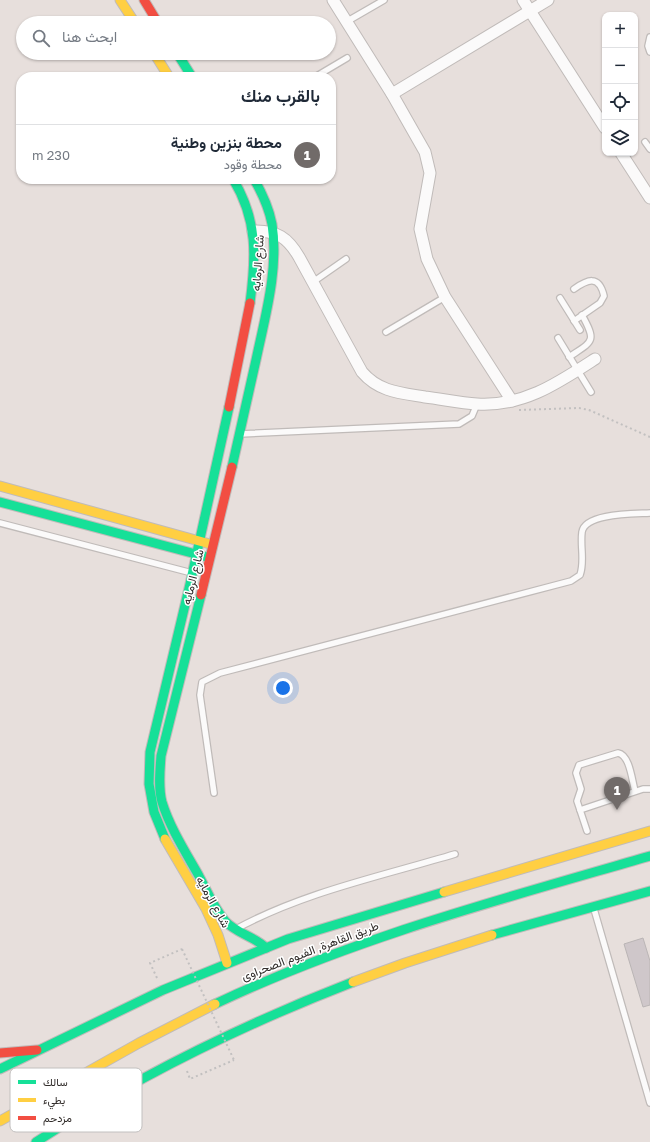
<!DOCTYPE html>
<html lang="ar">
<head>
<meta charset="utf-8">
<style>
	:root { --surface:#fff; --page:#f2f2f3; --text:#1f2937; --muted:#747a83; --line:#e0e1e3; --accent:#716b69 }
	body { margin:0; font-family:"Golos Text",Vazirmatn,sans-serif; background:var(--page); color:var(--text); direction:rtl }
	.controls { position:absolute; right:12px; top:12px; display:grid; overflow:hidden; border-radius:8px; box-shadow:0 1px 3px #0004 }
	.controls button { width:36px; height:36px; display:grid; place-items:center; padding:0; border:0; border-bottom:1px solid var(--line); background:var(--surface); color:var(--text); font:20px sans-serif }
	.you { position:absolute; left:283px; top:688px; width:14px; height:14px; margin:-10px; border:3px solid #fff; border-radius:50%; background:#1a73e8; box-shadow:0 0 0 6px #1a73e833 }
	.badge { display:grid; place-items:center; width:26px; height:26px; border-radius:50%; background:var(--accent); color:#fff; font-size:13px; font-weight:700 }
	.pin { position:absolute; translate:-50% -33px; filter:drop-shadow(0 1px 2px #0008) }
	.pin::after { content:''; position:absolute; top:21px; width:14px; height:12px; background:inherit; clip-path:polygon(0 0,100% 0,50% 100%) }
	.list { margin:0; padding:0; list-style:none }
	h2 { display:flex; justify-content:space-between; align-items:center; height:52px; margin:0; padding:0 16px; font-size:17px }
	h2 small { font-size:13px; font-weight:400; color:var(--muted) }
	.list li { display:grid; grid-template-columns:26px 1fr auto; gap:12px; align-items:center; box-sizing:border-box; height:60px; padding:0 16px; border-top:1px solid var(--line) }
	.list b { display:block; font-size:15px; white-space:nowrap }
	.list p { margin:0; font-size:13px; white-space:nowrap; color:var(--muted) }
	.list em { font-size:13px; font-style:normal; color:var(--muted) }
	.icon { flex:none; width:22px; height:22px; fill:none; stroke:currentColor; stroke-width:2; stroke-linecap:round; stroke-linejoin:round }
	.map { position:relative; flex:none; width:650px; height:1142px; overflow:hidden; direction:ltr }
	.search { position:absolute; background:var(--surface); box-shadow:0 1px 3px #0004; left:16px; top:16px; width:320px; height:44px; display:flex; align-items:center; gap:10px; box-sizing:border-box; padding:0 14px; border-radius:22px; color:var(--muted); font-size:15px }
	.panel { position:absolute; background:var(--surface); box-shadow:0 1px 3px #0004; left:16px; top:72px; width:320px; height:112px; border-radius:16px; direction:rtl }
	.map>svg:first-child { display:block }
</style>
</head>
<body>
<div class="map">
<svg width="650" height="1142" viewBox="0 0 650 1142">
	<rect width="100%" height="100%" fill="#e7dfdc"/>
	<path fill="#cfc7ca" stroke="#bab5b5" d="M643,938L650,961V1005L643,1007L624,944Z"/>
	<g fill="none" stroke-linecap="round" stroke-linejoin="round">
		<defs>
			<g id="lane">
				<path d="M346,22L384,0"/>
				<path d="M650,37L648,46L650,52"/>
				<path d="M315,77L347,58"/>
				<path d="M645,142L650,149"/>
				<path d="M313,282L346,259"/>
				<path d="M574,289C587,280 599,274 604,296L600,303L574,321"/>
				<path d="M560,298L580,330"/>
				<path d="M386,332L445,297"/>
				<path d="M558,338L591,392"/>
				<path d="M569,357C593,341 597,342 582,315"/>
				<path d="M240,434L459,424L472,416L477,404"/>
				<path d="M0,523L192,573"/>
				<path d="M214,793L200,695L202,682L220,673L571,581L580,575C585,561 580,547 582,532C585,513 634,514 650,513"/>
				<path d="M580,810L643,789H650"/>
				<path d="M587,831L577,801L581,789L576,773L579,765L618,753C630,755 632,781 635,791"/>
				<path d="M594,909L650,1103"/>
				<path d="M236,929C304,892 382,876 455,854"/>
			</g>
			<g id="street">
				<path d="M333,0L392,94L425,152L430,173L420,229L427,259L445,297L512,401"/>
				<path d="M523,0L605,128"/>
				<path d="M392,94L548,0"/>
				<path d="M621,153L650,198"/>
				<path d="M253,231C277,230 288,238 299,257L362,372C379,392 401,393 425,397C442,399 460,403 477,404C523,407 558,383 595,359"/>
			</g>
			<g id="fast">
				<path d="M177,53L192,77"/>
				<path d="M233,179C258,220 256,257 250,303"/>
				<path d="M232,467C240,432 248,396 256,360C265,317 279,269 272,224C269,208 262,193 254,179"/>
				<path d="M0,502L207,557"/>
				<path d="M201,595L161,756C160,771 158,787 162,802C170,828 186,853 199,876C207,891 214,908 225,921C237,934 254,936 266,948"/>
				<path d="M165,839L154,812L149,784L150,752L190,584L229,407"/>
				<path d="M492,935L650,891"/>
				<path d="M215,1004C354,938 502,899 650,856"/>
				<path d="M0,1069L163,990L288,939L444,892"/>
				<path d="M36,1142C136,1077 242,1025 353,982"/>
			</g>
			<g id="slow">
				<path d="M120,0L135,23"/>
				<path d="M154,53L169,77"/>
				<path d="M0,486L210,544"/>
				<path d="M165,839L206,909L218,935L227,963"/>
				<path d="M444,892L650,831"/>
				<path d="M353,982L405,963L492,935"/>
				<path d="M0,1121L139,1043L215,1004"/>
			</g>
			<g id="jam">
				<path d="M144,0L158,23"/>
				<path d="M229,407L250,303"/>
				<path d="M201,595L232,467"/>
				<path d="M0,1053L37,1050"/>
			</g>
		</defs>
		<use href="#lane" stroke="#c0bbb9" stroke-width="8"/>
		<use href="#street" stroke="#c0bbb9" stroke-width="13"/>
		<use href="#fast" stroke="#c0bbb9" stroke-width="11"/>
		<use href="#slow" stroke="#c0bbb9" stroke-width="11"/>
		<use href="#jam" stroke="#c0bbb9" stroke-width="11"/>
		<g stroke="#c2c0c0" stroke-width="2" stroke-dasharray="2 3" stroke-linecap="butt">
			<path d="M519,410L579,408L589,410L650,437"/>
			<path d="M157,978L150,963L182,949"/>
			<path d="M187,1071L190,1079L234,1060"/>
		</g>
		<use href="#lane" stroke="#fbfafa" stroke-width="5.5"/>
		<use href="#street" stroke="#fbfafa" stroke-width="11"/>
		<use href="#fast" stroke="#16e098" stroke-width="9"/>
		<use href="#slow" stroke="#ffcf43" stroke-width="9"/>
		<use href="#jam" stroke="#f24e42" stroke-width="9"/>
		<path stroke="#c2c0c0" stroke-width="2" stroke-dasharray="2 3" stroke-linecap="butt" d="M182,949L234,1060"/>
	</g>
	<g text-anchor="middle" stroke-width="3" stroke-linejoin="round" paint-order="stroke">
		<g font-size="12" fill="#322d2b" stroke="#fff">
			<text transform="translate(258 263) rotate(-86)" y="4">شارع الرمايه</text>
			<text transform="translate(193 577) rotate(-76)" y="4">شارع الرمايه</text>
			<text transform="translate(213 902) rotate(61)" y="4">شارع الرمايه</text>
			<text transform="translate(310 951) rotate(-21)" y="4">طريق القاهرة, الفيوم الصحراوى</text>
		</g>
	</g>
	<rect x="10" y="1068" width="132" height="64" rx="6" fill="#fff" stroke="#c2c0bf" stroke-width="1"/>
	<rect x="18" y="1080" width="18" height="4" fill="#16e098"/>
	<rect x="18" y="1098" width="18" height="4" fill="#ffcf43"/>
	<rect x="18" y="1116" width="18" height="4" fill="#f24e42"/>
	<g font-size="11" fill="#322d2b">
		<text x="43" y="1086">سالك</text>
		<text x="43" y="1104">بطيء</text>
		<text x="43" y="1122">مزدحم</text>
	</g>
</svg>
<div class="controls">
<button>+</button>
<button>−</button>
<button><svg class="icon" aria-label="locate" viewBox="0 0 24 24"><circle cx="12" cy="12" r="6"/><path d="M12 2v4M12 18v4M2 12h4M18 12h4"/></svg></button>
<button><svg class="icon" aria-label="layers" viewBox="0 0 24 24"><path d="M12 4l9 5-9 5-9-5zM3 14l9 5 9-5"/></svg></button>
</div>
<div class="you"></div>
<div class="pin badge" style="left:617px;top:810px">1</div>
<div class="search"><svg class="icon" aria-label="search" viewBox="0 0 24 24"><circle cx="10" cy="10" r="6"/><path d="M15 15l6 6"/></svg>ابحث هنا</div>
<section class="panel">
<h2>بالقرب منك<small></small></h2>
<ul class="list">
<li><span class="badge">1</span><div><b>محطة بنزين وطنية</b><p>محطة وقود</p></div><em>230 m</em></li>
</ul>
</section>
</div>
</body>
</html>
